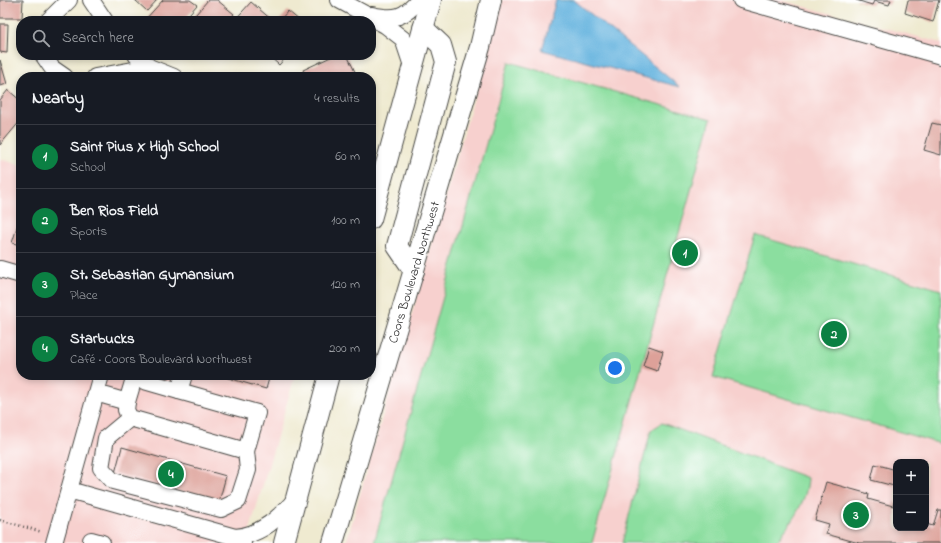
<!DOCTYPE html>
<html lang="en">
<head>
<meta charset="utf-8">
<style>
	:root { --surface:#171b24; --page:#20242c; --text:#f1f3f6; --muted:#9ea1a6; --line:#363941; --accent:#0b8043 }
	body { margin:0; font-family:"Indie Flower",sans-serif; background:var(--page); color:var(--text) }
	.controls { position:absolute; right:12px; bottom:12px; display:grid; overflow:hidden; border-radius:8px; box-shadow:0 2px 6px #0003 }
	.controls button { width:36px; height:36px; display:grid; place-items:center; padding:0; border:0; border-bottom:1px solid var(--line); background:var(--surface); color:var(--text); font:20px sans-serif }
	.you { position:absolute; left:615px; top:368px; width:14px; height:14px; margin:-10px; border:3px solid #fff; border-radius:50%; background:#1a73e8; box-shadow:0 0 0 6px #1a73e833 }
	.badge { display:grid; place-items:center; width:26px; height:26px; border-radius:50%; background:var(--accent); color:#fff; font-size:13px; font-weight:700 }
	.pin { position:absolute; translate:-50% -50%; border:2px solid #fff; box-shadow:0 1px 4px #0006 }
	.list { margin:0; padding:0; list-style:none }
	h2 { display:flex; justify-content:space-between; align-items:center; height:52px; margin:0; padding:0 16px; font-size:17px }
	h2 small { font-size:13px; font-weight:400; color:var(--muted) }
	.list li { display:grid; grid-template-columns:26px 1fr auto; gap:12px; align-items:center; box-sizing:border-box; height:64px; padding:0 16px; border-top:1px solid var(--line) }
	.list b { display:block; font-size:15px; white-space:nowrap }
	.list p { margin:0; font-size:13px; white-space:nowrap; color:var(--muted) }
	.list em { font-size:13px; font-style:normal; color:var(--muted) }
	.icon { flex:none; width:22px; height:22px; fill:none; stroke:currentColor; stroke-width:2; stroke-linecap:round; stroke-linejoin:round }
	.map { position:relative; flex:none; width:941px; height:543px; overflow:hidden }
	.search { position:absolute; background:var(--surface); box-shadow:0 2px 6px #0003; left:16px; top:16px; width:360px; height:44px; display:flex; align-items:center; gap:10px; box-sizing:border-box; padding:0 14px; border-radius:16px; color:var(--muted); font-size:15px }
	.panel { position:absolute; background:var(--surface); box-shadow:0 2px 6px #0003; left:16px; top:72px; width:360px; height:308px; border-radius:16px }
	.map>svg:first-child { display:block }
</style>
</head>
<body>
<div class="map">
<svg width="941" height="543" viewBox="0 0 941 543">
	<rect width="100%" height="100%" fill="#fff"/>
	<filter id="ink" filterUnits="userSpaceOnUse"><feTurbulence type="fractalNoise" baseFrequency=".025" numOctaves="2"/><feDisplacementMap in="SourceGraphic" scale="8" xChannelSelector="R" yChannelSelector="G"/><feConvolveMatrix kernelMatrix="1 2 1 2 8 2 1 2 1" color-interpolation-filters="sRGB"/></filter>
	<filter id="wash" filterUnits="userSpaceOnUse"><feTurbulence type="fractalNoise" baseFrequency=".012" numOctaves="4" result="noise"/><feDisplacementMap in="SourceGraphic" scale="16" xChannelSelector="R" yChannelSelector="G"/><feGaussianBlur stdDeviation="0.9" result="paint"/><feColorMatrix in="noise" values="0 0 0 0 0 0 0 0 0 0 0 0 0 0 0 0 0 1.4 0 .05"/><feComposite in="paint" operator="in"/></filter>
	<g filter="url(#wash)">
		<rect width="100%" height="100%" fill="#efead0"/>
		<g fill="#f7d0ce" fill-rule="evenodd">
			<path d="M502,0H780L941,43V543H346ZM896,462H926V528H896Z"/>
			<path d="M0,159L21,165V375H295L246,543H0Z"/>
		</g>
		<g fill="#8bde9f" stroke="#5b8465">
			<path d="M509,62L711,119L592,543H374Z"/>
			<path d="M755,235L941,290V444L713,377Z"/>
			<path d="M662,423L808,478C807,503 790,523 776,543H622L651,430Z"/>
		</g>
		<path fill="#64b2de" stroke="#486e84" d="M556,0H574L680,87L542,50Z"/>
		<g id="blocks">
			<g fill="#dda199">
				<path d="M0,0H23L22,18H0Z"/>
				<path d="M135,0H157L147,11Z"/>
				<path d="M163,0H190L197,5L183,21H144Z"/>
				<path d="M208,0H217L234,14L228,21H190Z"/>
				<path d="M856,0H891L889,5L874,1L872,5Z"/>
				<path d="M908,0H939L933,22L905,13Z"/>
				<path d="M251,2L273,21H234Z"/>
				<path d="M288,11L300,21H279Z"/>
				<path d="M0,24H8L7,53L0,52Z"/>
				<path d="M268,55H288L279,65Z"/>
				<path d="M335,55H347L357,76L306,77L303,70Z"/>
				<path d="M0,60L7,84L0,86Z"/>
				<path d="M8,90L21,101V120L0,145V100Z"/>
				<path d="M932,123L941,125V155L924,150Z"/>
				<path d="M21,215V245L12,243Z"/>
				<path d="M649,346L663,351L657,371L643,366Z"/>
				<path d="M218,375H270L266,389Z"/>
				<path d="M122,447L226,476L219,502L115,473Z"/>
				<path d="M875,464L896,470L894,486L871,480Z"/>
				<path d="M826,482L869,494L868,499L893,506L894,502L896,503V528H926V524L933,526L938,510H941V543H859L826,534L829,524L815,520Z"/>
			</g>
		</g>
	</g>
	<g filter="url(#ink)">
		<use href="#blocks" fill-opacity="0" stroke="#484844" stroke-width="1"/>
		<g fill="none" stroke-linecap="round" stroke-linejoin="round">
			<defs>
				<g id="minor">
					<path d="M91,0L105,21"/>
					<path d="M339,0L385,25L403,39L412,66"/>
					<path d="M741,0L941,56"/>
					<path d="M372,15C395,20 404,18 419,0"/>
					<path d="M48,21L69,0"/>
					<path d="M43,55L52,68L65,77"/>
					<path d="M136,55L149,67L174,77"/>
					<path d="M95,77L149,67"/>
					<path d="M0,269L21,275"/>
					<path d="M134,378L179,391L184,375"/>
					<path d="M96,393L127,402L135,375"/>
					<path d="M127,402L126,410L130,418L246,451L257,413L179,391"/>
					<path d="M130,418L106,438L101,468L113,481L221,509L238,501L248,470L246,451"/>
					<path d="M69,490L101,375"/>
					<path d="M54,543L69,490L235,537"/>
					<path d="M91,543V540L102,543"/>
					<path d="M243,543L235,537C262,535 279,517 297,498"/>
				</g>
				<g id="major">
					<path d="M371,219L431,0"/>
					<path d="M414,271L397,246L446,62L441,45L423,28"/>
					<path d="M284,543L329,375"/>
					<path d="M333,543L480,47L491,0"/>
				</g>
			</defs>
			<use href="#minor" stroke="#484844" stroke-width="18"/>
			<use href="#major" stroke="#484844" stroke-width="22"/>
			<path stroke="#484844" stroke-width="2.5" stroke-dasharray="1 3" stroke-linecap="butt" d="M0,520L42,532"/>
			<use href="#minor" stroke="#fff" stroke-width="16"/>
			<use href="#major" stroke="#fff" stroke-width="20"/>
		</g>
	</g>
	<g text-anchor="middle" stroke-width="3.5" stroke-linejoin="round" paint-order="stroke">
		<g font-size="13" fill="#2b2b2b" stroke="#fff">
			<text transform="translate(413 272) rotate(-73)" y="5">Coors Boulevard Northwest</text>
		</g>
	</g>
</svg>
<div class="controls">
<button>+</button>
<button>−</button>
</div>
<div class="you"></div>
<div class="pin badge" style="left:685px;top:253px">1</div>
<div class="pin badge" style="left:834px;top:334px">2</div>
<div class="pin badge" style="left:856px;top:515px">3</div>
<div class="pin badge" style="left:171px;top:474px">4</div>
<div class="search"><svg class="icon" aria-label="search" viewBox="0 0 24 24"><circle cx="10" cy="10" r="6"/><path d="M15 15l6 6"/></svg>Search here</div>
<section class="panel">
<h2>Nearby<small>4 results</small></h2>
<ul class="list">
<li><span class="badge">1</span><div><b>Saint Pius X High School</b><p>School</p></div><em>60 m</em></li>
<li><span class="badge">2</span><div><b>Ben Rios Field</b><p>Sports</p></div><em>100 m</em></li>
<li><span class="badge">3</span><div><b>St. Sebastian Gymansium</b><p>Place</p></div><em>120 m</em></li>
<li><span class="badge">4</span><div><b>Starbucks</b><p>Café · Coors Boulevard Northwest</p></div><em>200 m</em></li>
</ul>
</section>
</div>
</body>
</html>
